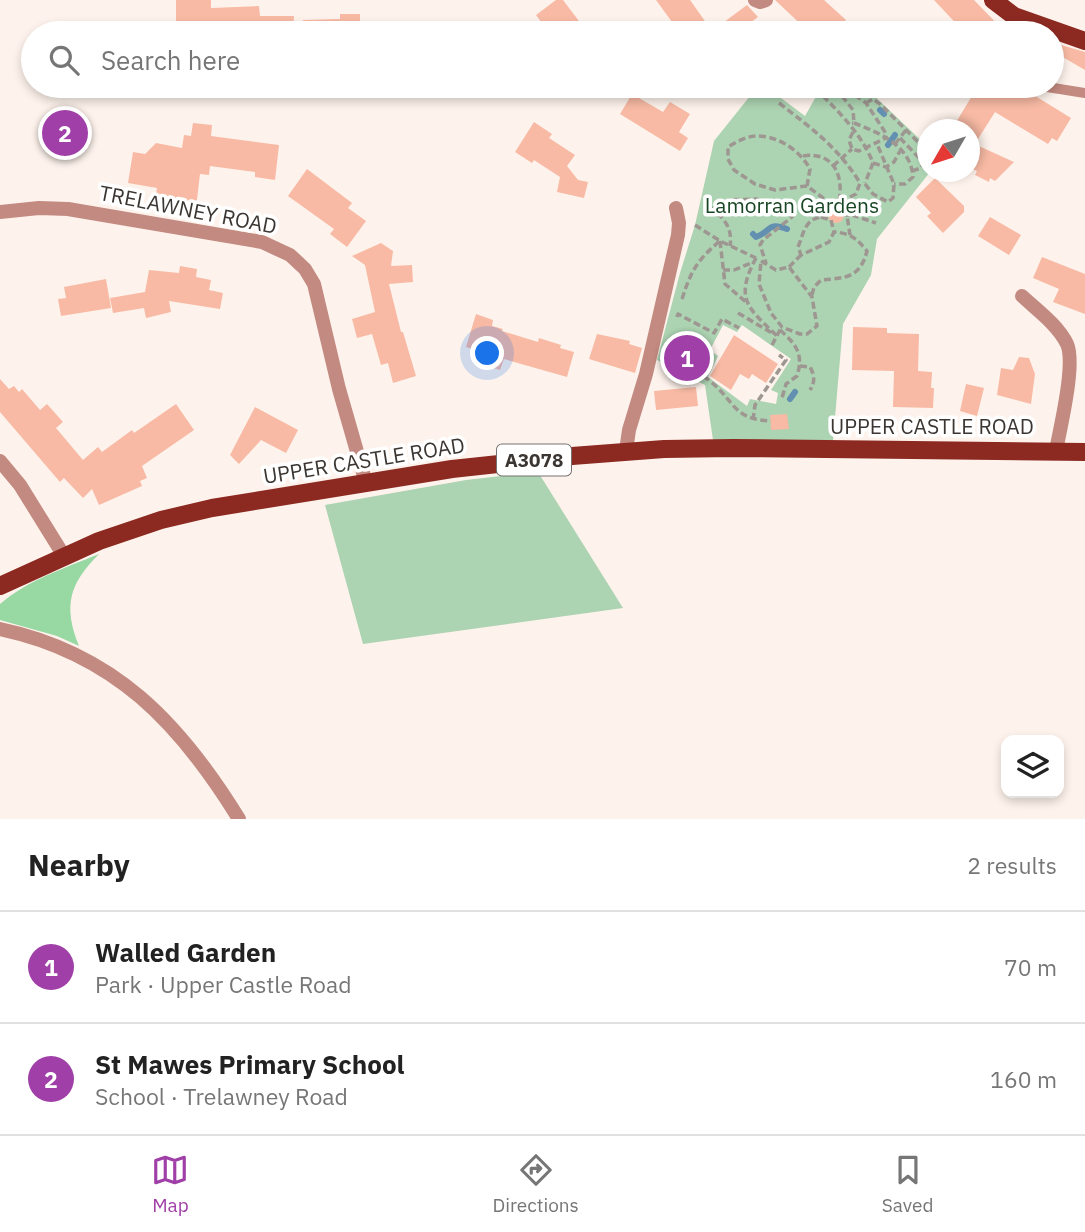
<!DOCTYPE html>
<html lang="en">
<head>
<meta charset="utf-8">
<style>
	:root { --surface:#fff; --page:#f6f6f6; --text:#222; --muted:#767676; --line:#e0e0e0; --accent:#a03fa7 }
	body { margin:0; font-family:"IBM Plex Sans",sans-serif; background:var(--page); color:var(--text) }
	.controls { position:absolute; right:21px; bottom:21px; display:grid; overflow:hidden; border-radius:14px; box-shadow:0 4px 10px #0003 }
	.controls button { width:63px; height:63px; display:grid; place-items:center; padding:0; border:0; border-bottom:2px solid var(--line); background:var(--surface); color:var(--text); font:35px sans-serif }
	.compass { position:absolute; left:917px; top:119px; width:63px; height:63px; border-radius:50%; background:var(--surface); box-shadow:0 4px 10px #0003; rotate:231deg }
	.you { position:absolute; left:488px; top:354px; width:24px; height:24px; margin:-18px; border:5px solid #fff; border-radius:50%; background:#1a73e8; box-shadow:0 0 0 10px #1a73e833 }
	.badge { display:grid; place-items:center; width:46px; height:46px; border-radius:50%; background:var(--accent); color:#fff; font-size:23px; font-weight:700 }
	.pin { position:absolute; translate:-50% -50%; border:4px solid #fff; box-shadow:0 2px 7px #0006 }
	.list { margin:0; padding:0; list-style:none }
	h2 { display:flex; justify-content:space-between; align-items:center; height:91px; margin:0; padding:0 28px; font-size:30px }
	h2 small { font-size:23px; font-weight:400; color:var(--muted) }
	.list li { display:grid; grid-template-columns:46px 1fr auto; gap:21px; align-items:center; box-sizing:border-box; height:112px; padding:0 28px; border-top:2px solid var(--line) }
	.list b { display:block; font-size:26px; white-space:nowrap }
	.list p { margin:0; font-size:23px; white-space:nowrap; color:var(--muted) }
	.list em { font-size:23px; font-style:normal; color:var(--muted) }
	.icon { flex:none; width:38px; height:38px; fill:none; stroke:currentColor; stroke-width:2; stroke-linecap:round; stroke-linejoin:round }
	.map { position:relative; flex:none; width:1085px; height:819px; overflow:hidden }
	.search { position:absolute; background:var(--surface); box-shadow:0 4px 10px #0003; left:21px; right:21px; top:21px; height:77px; display:flex; align-items:center; gap:18px; box-sizing:border-box; padding:0 24px; border-radius:38px; color:var(--muted); font-size:26px }
	.sheet { height:315px; background:var(--surface) }
	nav { display:flex; justify-content:space-around; align-items:center; box-sizing:border-box; height:98px; border-top:2px solid var(--line); background:var(--surface); font-size:19px; color:var(--muted) }
	nav a { display:grid; justify-items:center; gap:4px }
	nav .on { color:var(--accent) }
	.map>svg:first-child { display:block }
</style>
</head>
<body>
<div class="map">
<svg width="1085" height="819" viewBox="0 0 1085 819">
	<rect width="100%" height="100%" fill="#fef3ec"/>
	<g fill="#acd3b2" fill-rule="evenodd">
		<path d="M758,86H765L805,116L822,86H864L927,146L928,172H930L877,239L871,275L843,324L833,441L713,440L705,385L657,360L680,273L695,225L714,141ZM723,325L737,332L742,325L791,359L771,390L778,393L776,404L750,399L747,406L708,377L718,356L710,350Z"/>
		<path d="M538,472L623,608L363,644L325,505L466,480Z"/>
	</g>
	<path fill="#97d8a3" d="M99,554C69,584 63,606 79,646L57,636L0,620V604C28,580 65,568 99,554Z"/>
	<g fill="none" stroke-linecap="round" stroke-linejoin="round">
		<g stroke="#6390b1" stroke-width="6">
			<path d="M880,110L884,114"/>
			<path d="M888,145L895,135"/>
			<path d="M753,234L756,237C771,232 767,221 787,229"/>
			<path d="M790,399L795,392"/>
		</g>
	</g>
	<g fill="#f8baa4">
		<path d="M176,0H211V8L259,6L260,16H294L293,33H223V26H176Z"/>
		<path d="M556,0H563L588,33H549L536,15Z"/>
		<path d="M656,0H690L712,31L747,5L758,17L736,33H680Z"/>
		<path d="M775,0H824L846,20L841,25L849,33H810Z"/>
		<path d="M934,0H974L1006,33H965Z"/>
		<path d="M340,14H360V33H303V20L340,19Z"/>
		<path d="M1058,44L1085,52V70L1054,52Z"/>
		<path d="M978,86H1019L1071,118L1057,141L1052,138L1048,144L995,112L978,139L970,133V130H964L955,124Z"/>
		<path d="M632,94L663,112L670,102L690,114L679,132L688,138L680,151L620,114Z"/>
		<path d="M534,122L552,134L549,138L575,155L567,166L578,180L588,182L584,198L557,192L560,177L534,160L532,163L515,152Z"/>
		<path d="M193,123L212,125L211,136L279,145L275,180L255,177V172L210,166L209,175L200,174L196,208L154,204L157,188L128,183L133,152L145,154L156,143L182,148L184,135L191,136Z"/>
		<path d="M970,142L1014,162L995,181L990,178L989,182L975,175L977,171L970,168Z"/>
		<path d="M307,169L352,203L348,208L366,221L347,247L330,234L334,229L288,196Z"/>
		<path d="M935,178L964,206V212L943,233L927,216L931,213L916,197Z"/>
		<circle cx="836" cy="215" r="8"/>
		<path d="M990,217L1021,235L1009,255L978,236Z"/>
		<path d="M381,243L393,251L391,266L412,265L413,282L389,284L401,332H403L416,376L393,383L388,363L381,365L372,334L357,338L352,319L375,312L365,265L352,256Z"/>
		<path d="M1042,257L1085,274V314L1053,302L1059,289L1033,278Z"/>
		<path d="M180,266L197,269L196,277L211,280L209,290L223,293L220,309L169,301L171,312L146,318L144,308L113,313L110,298L145,292L149,270L179,273Z"/>
		<path d="M106,279L111,308L61,316L58,299L66,298L64,287Z"/>
		<path d="M476,314L493,320L492,326L503,329L502,331L538,342L539,338L561,345L560,348L574,352L567,377L504,359L500,370L484,365L487,354L466,347Z"/>
		<path d="M853,327L887,328V333L919,334L918,371L932,372L931,388H934L933,408L893,407L894,371L852,370Z"/>
		<path d="M597,334L630,341L629,344L642,348L635,373L589,359Z"/>
		<path d="M734,335L778,364L766,383L752,374L749,379L740,374L731,390L710,376Z"/>
		<path d="M1019,357L1029,358L1035,374L1031,404L997,395L1001,368L1013,370Z"/>
		<path d="M0,379L9,389L14,386L19,392L22,389L40,410L47,404L63,422L56,428L83,460L98,447L102,452L132,430L134,433L176,404L194,430L142,466L147,478L140,481L142,486L99,505L92,489L83,498L64,478L60,482L0,412Z"/>
		<path d="M966,384L984,388L977,416L960,411Z"/>
		<path d="M696,387L698,406L656,410L654,391Z"/>
		<path d="M255,407L298,430L286,453L261,440L239,464L230,455Z"/>
		<path d="M787,414L789,429L771,430L770,415Z"/>
	</g>
	<g fill="none" stroke-linecap="round" stroke-linejoin="round">
		<g stroke="#9e9691" stroke-width="3.5" stroke-dasharray="7 3.5" stroke-linecap="butt">
			<path d="M855,95L866,103L887,135"/>
			<path d="M823,96C843,116 863,137 873,163L865,183"/>
			<path d="M842,96L853,110L854,123H852"/>
			<path d="M779,103C811,128 838,147 860,183L856,194L846,199L837,201"/>
			<path d="M866,103L873,99L881,105L928,152"/>
			<path d="M854,123C880,133 911,146 913,177L905,184H894"/>
			<path d="M853,132L849,140L852,149L859,151L888,137"/>
			<path d="M900,138L923,162L921,168L912,171"/>
			<path d="M895,144L906,130"/>
			<path d="M803,156C833,151 844,175 839,201"/>
			<path d="M873,163L886,167L894,162L900,151"/>
			<path d="M833,166L852,149"/>
			<path d="M865,184L873,194L888,202L893,198L894,184L877,144"/>
			<path d="M807,186L810,169C801,152 780,137 760,136C748,135 738,141 728,147V159L734,170L755,184L775,190L807,186L827,201H835L846,209L850,235"/>
			<path d="M710,196L709,206C723,217 733,227 730,246"/>
			<path d="M719,214L729,200L757,199L767,205L780,204L790,210L792,217L763,240L760,245L766,263"/>
			<path d="M852,215L876,223"/>
			<path d="M821,217L831,220L834,232L829,242L801,255L798,247C804,233 804,220 821,217Z"/>
			<path d="M821,217V208L827,201"/>
			<path d="M695,225L720,241L756,258"/>
			<path d="M720,241L725,284L746,302"/>
			<path d="M756,258C734,299 748,308 777,336"/>
			<path d="M761,261L776,270L789,267L812,297L817,326L807,334H800L782,327L771,313L759,284Z"/>
			<path d="M789,267L801,255"/>
			<path d="M723,270H734L751,263"/>
			<path d="M812,295L814,287L821,280C846,278 860,278 867,251C857,239 851,233 834,232"/>
			<path d="M682,299C691,271 697,260 720,241"/>
			<path d="M738,313L772,333"/>
			<path d="M677,317L678,314L714,333L722,319L739,328"/>
			<path d="M780,330C796,344 804,354 797,376L786,384L782,398"/>
			<path d="M772,345L781,328"/>
			<path d="M666,357C680,364 698,371 710,381C736,402 732,419 771,421"/>
			<path d="M800,366L810,367C815,376 815,382 810,390"/>
			<path d="M753,420L755,405L786,360L779,355"/>
		</g>
		<path stroke="#c38a81" stroke-width="10" d="M1041,86L1085,93"/>
		<g stroke="#c38a81" stroke-width="14">
			<path d="M755,0L760,2L766,0"/>
			<path d="M0,212L39,208L68,209L262,242L290,255L305,269L314,284L339,389L366,483"/>
			<path d="M1022,296C1037,310 1058,325 1067,344C1076,364 1060,428 1056,451"/>
			<path d="M626,451L629,430L646,374L678,235L679,223L676,208"/>
			<path d="M0,461L20,485L64,556"/>
			<path d="M0,629C114,653 180,723 239,819"/>
		</g>
		<g stroke="#8c2a22" stroke-width="18">
			<path d="M993,0L1014,16L1085,41"/>
			<path d="M0,586L99,541L161,520L212,508L452,469L572,456L664,449L733,448L1085,452"/>
		</g>
		<path stroke="#9e9691" stroke-width="3.5" stroke-dasharray="7 3.5" stroke-linecap="butt" d="M843,215H852"/>
	</g>
	<g text-anchor="middle" stroke-width="7" stroke-linejoin="round" paint-order="stroke">
		<rect fill="#fff" stroke="#767270" stroke-width="2" x="497" y="444.5" width="74" height="31" rx="5"/>
		<g font-size="19" font-weight="bold" fill="#3b3632">
			<text x="534" y="467">A3078</text>
		</g>
		<g font-size="21" fill="#194725" stroke="#fff">
			<text x="792" y="213">Lamorran Gardens</text>
		</g>
		<g font-size="21" fill="#3b3632" stroke="#fff">
			<text transform="translate(188 210) rotate(11)" y="7">TRELAWNEY ROAD</text>
			<text x="932" y="434">UPPER CASTLE ROAD</text>
			<text transform="translate(364 461) rotate(-9)" y="7">UPPER CASTLE ROAD</text>
		</g>
	</g>
</svg>
<div class="controls">
<button><svg class="icon" aria-label="layers" viewBox="0 0 24 24"><path d="M12 4l9 5-9 5-9-5zM3 14l9 5 9-5"/></svg></button>
</div>
<svg class="compass" viewBox="-18 -18 36 36"><path d="M0-13l5 13h-10z" fill="#e53935"/><path d="M0 13l5-13h-10z" fill="#767676"/></svg>
<div class="you"></div>
<div class="pin badge" style="left:687px;top:358px">1</div>
<div class="pin badge" style="left:65px;top:133px">2</div>
<div class="search"><svg class="icon" aria-label="search" viewBox="0 0 24 24"><circle cx="10" cy="10" r="6"/><path d="M15 15l6 6"/></svg>Search here</div>
</div>
<section class="sheet">
<h2>Nearby<small>2 results</small></h2>
<ul class="list">
<li><span class="badge">1</span><div><b>Walled Garden</b><p>Park · Upper Castle Road</p></div><em>70 m</em></li>
<li><span class="badge">2</span><div><b>St Mawes Primary School</b><p>School · Trelawney Road</p></div><em>160 m</em></li>
</ul>
</section>
<nav>
<a class="on"><svg class="icon" aria-label="map" viewBox="0 0 24 24"><path d="M3 6l6-2 6 2 6-2v14l-6 2-6-2-6 2zM9 4v14M15 6v14"/></svg>Map</a>
<a><svg class="icon" aria-label="directions" viewBox="0 0 24 24"><path d="M12 3l9 9-9 9-9-9zM9 14v-3h6M13 9l2 2-2 2"/></svg>Directions</a>
<a><svg class="icon" aria-label="saved" viewBox="0 0 24 24"><path d="M7 4h10v16l-5-4-5 4z"/></svg>Saved</a>
</nav>
</body>
</html>
